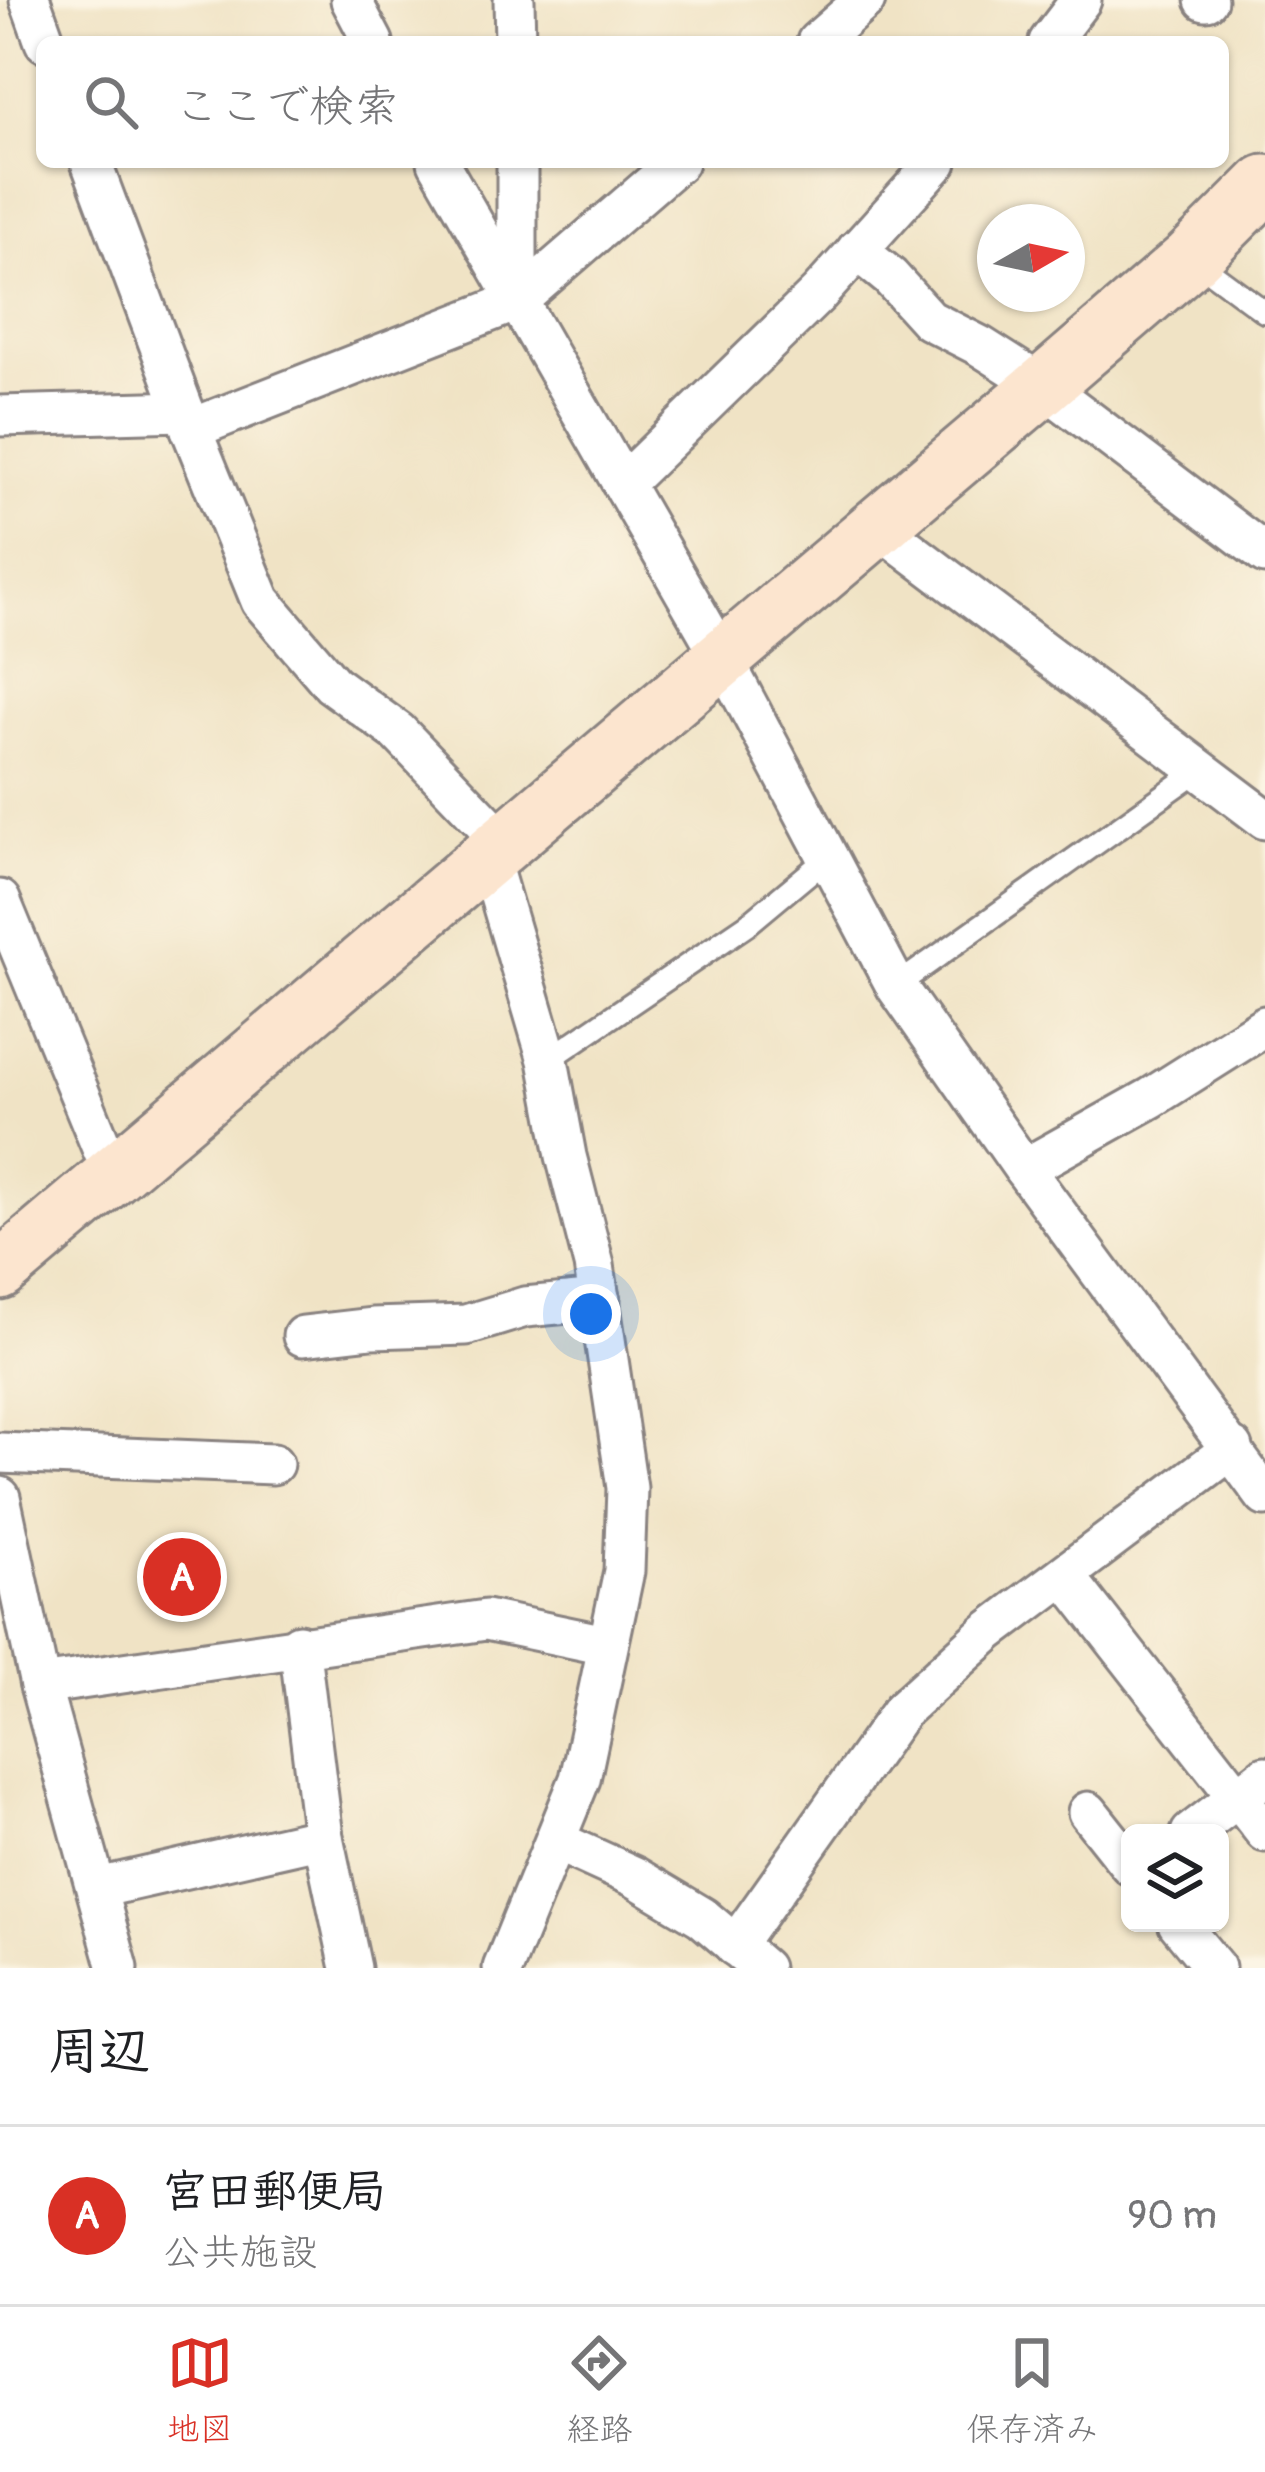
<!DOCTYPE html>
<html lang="ja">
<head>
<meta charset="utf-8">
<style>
	:root { --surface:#fff; --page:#f6f6f6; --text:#202124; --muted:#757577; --line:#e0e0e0; --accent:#d93025 }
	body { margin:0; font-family:Pangolin,"Klee One",sans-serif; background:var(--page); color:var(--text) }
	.controls { position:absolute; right:36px; bottom:36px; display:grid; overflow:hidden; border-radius:18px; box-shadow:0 3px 9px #0004 }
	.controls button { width:108px; height:108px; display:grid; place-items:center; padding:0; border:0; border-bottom:3px solid var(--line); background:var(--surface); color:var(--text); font:60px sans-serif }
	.compass { position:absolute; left:977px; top:204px; width:108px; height:108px; border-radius:50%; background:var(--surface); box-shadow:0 3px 9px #0004; rotate:81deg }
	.you { position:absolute; left:591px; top:1314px; width:42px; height:42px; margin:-30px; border:9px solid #fff; border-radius:50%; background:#1a73e8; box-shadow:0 0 0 18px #1a73e833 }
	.badge { display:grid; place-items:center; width:78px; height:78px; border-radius:50%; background:var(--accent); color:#fff; font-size:39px; font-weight:700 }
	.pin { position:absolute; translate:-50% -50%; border:6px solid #fff; box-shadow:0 3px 12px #0006 }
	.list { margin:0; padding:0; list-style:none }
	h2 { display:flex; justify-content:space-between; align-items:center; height:156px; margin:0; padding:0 48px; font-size:51px }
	h2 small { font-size:39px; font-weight:400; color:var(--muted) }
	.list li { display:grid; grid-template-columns:78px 1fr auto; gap:36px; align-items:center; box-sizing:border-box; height:180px; padding:0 48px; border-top:3px solid var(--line) }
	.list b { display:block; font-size:45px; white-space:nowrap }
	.list p { margin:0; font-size:39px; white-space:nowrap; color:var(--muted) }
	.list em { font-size:39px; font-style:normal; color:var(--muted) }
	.icon { flex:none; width:66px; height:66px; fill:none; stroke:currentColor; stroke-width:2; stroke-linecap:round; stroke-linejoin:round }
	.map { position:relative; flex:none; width:1265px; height:1968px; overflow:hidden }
	.search { position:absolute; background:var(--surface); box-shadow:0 3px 9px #0004; left:36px; right:36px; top:36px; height:132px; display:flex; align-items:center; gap:30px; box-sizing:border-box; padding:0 42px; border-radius:18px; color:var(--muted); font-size:45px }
	.sheet { height:336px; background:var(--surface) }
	nav { display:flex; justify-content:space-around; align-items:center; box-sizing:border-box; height:168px; border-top:3px solid var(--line); background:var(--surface); font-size:33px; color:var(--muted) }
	nav a { display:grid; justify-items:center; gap:6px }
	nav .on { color:var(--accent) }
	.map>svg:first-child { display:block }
</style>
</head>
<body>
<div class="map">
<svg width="1265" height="1968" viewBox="0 0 1265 1968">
	<rect width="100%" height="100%" fill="#fcf5e5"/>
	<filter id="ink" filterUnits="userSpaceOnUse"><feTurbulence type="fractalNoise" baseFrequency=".00833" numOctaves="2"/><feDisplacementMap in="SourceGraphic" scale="24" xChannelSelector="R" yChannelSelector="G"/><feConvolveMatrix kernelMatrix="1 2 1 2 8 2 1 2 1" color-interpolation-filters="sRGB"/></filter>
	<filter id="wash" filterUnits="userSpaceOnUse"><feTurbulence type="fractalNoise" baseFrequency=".004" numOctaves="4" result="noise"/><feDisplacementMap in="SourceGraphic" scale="48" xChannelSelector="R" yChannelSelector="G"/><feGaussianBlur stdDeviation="2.7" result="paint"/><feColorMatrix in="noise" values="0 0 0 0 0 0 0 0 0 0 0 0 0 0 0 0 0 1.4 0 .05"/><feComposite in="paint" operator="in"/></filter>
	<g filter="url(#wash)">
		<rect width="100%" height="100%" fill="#f0e3c5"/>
	</g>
	<g filter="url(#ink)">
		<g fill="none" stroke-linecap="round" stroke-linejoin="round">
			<defs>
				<g id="lane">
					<path d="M1193,259L1265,312"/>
					<path d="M896,986L1202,768"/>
					<path d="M548,1060L748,924L826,859"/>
				</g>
				<g id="street">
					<path d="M30,0L45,42"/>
					<path d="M351,0L373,42"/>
					<path d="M514,0L515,42"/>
					<path d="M1205,0H1207"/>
					<path d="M817,42L865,0"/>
					<path d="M1049,42L1081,0"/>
					<path d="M91,162L191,429L261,601L332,684L398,732L490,828L499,848"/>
					<path d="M438,162L722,657L896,986L1024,1169L1265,1496"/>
					<path d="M517,162V295"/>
					<path d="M857,250L890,277L929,320L980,346L1043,386L1265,554"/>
					<path d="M0,416L184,411"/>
					<path d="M191,429L517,301L678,162"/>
					<path d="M624,483L819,293L937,162"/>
					<path d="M877,526L1265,819"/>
					<path d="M489,859L548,1060L566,1156L594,1265L627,1488L624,1571L580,1779L503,1968"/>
					<path d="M0,900L114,1177"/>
					<path d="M1024,1169L1151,1098L1265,1026"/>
					<path d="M303,1336L372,1328L466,1325L525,1307L600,1300"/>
					<path d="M0,1453L273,1464"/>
					<path d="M0,1497L40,1685L118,1968"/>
					<path d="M1065,1576L1265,1832"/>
					<path d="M299,1644L323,1837L351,1968"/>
					<path d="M40,1685L486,1620L606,1645"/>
					<path d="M1088,1812L1130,1865"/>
					<path d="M1191,1833L1265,1776"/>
					<path d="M556,1841L635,1877L702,1917L762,1968"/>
					<path d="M98,1888L323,1837"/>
					<path d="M1178,1923L1215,1968"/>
					<path d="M735,1946L902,1710L988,1632L1233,1448"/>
				</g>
				<path id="secondary" d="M0,1271L1043,386L1191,258L1265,184"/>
			</defs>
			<use href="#lane" stroke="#898280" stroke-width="27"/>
			<use href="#street" stroke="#898280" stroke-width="45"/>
			<use href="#secondary" stroke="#898280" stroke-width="63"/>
			<use href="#lane" stroke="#fff" stroke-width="21"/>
			<use href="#street" stroke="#fff" stroke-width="39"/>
			<use href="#secondary" stroke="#fce5cf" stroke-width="57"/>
		</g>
	</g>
</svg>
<div class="controls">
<button><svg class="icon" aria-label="layers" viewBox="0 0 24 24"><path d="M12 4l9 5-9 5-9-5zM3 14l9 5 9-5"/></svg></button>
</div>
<svg class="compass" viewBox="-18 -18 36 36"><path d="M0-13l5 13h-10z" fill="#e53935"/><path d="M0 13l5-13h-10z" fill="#757577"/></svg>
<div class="you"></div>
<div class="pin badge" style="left:182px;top:1577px">A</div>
<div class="search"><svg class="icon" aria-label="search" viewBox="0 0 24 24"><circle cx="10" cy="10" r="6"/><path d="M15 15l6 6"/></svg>ここで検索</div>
</div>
<section class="sheet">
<h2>周辺<small></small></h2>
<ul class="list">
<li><span class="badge">A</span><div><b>宮田郵便局</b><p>公共施設</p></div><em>90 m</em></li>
</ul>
</section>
<nav>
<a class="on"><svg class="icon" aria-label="map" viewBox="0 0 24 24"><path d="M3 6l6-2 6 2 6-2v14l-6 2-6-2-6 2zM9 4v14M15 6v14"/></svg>地図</a>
<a><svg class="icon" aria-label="directions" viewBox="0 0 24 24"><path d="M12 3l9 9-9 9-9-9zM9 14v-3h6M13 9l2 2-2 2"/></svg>経路</a>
<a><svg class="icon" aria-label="saved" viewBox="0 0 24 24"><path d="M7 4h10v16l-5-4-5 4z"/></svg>保存済み</a>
</nav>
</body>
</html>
